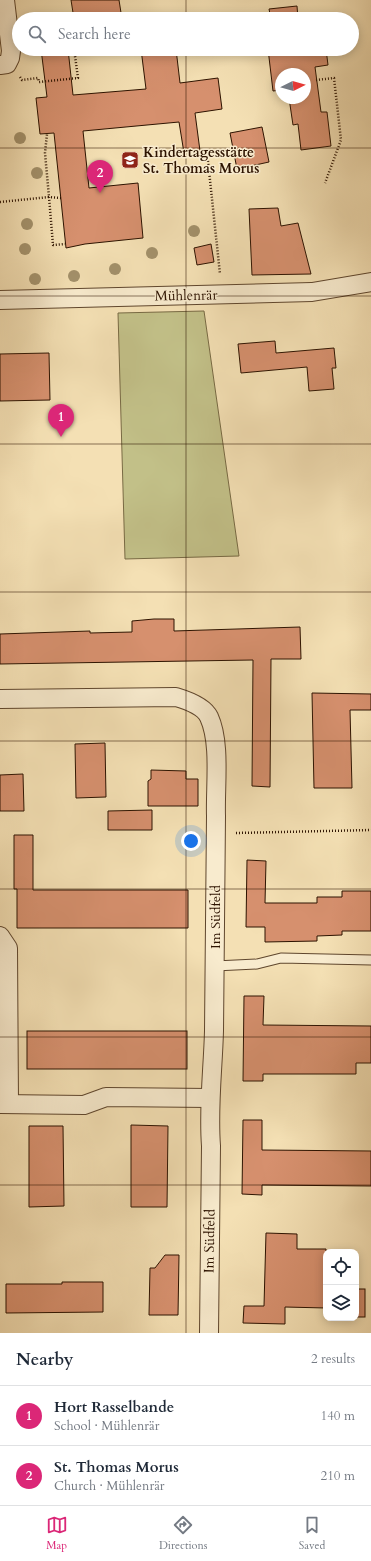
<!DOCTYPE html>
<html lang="en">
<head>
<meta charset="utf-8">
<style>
	:root { --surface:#fff; --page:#f6f6f7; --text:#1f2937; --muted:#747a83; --line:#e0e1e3; --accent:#db2777 }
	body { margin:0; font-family:Cardo,serif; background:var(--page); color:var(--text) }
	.controls { position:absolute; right:12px; bottom:12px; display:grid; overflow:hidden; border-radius:8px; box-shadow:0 2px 10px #0003 }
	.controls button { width:36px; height:36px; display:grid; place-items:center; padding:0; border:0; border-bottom:1px solid var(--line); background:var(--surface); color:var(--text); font:20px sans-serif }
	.compass { position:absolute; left:275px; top:68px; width:36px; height:36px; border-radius:50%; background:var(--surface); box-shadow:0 2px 10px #0003; rotate:85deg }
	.you { position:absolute; left:191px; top:841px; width:14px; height:14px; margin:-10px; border:3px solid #fff; border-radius:50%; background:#1a73e8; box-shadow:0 0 0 6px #1a73e833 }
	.badge { display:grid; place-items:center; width:26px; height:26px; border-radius:50%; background:var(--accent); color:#fff; font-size:13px; font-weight:700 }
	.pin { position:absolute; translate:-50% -33px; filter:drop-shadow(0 1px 2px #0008) }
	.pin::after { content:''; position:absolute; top:21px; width:14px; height:12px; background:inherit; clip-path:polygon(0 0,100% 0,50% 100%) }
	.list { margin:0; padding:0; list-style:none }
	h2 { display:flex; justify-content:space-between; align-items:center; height:52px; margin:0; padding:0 16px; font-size:17px }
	h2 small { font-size:13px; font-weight:400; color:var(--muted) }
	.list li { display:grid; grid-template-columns:26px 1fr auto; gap:12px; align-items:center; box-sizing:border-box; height:60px; padding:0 16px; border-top:1px solid var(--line) }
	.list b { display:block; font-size:15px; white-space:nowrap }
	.list p { margin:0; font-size:13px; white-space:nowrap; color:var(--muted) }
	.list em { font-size:13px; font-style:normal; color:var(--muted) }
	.icon { flex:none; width:22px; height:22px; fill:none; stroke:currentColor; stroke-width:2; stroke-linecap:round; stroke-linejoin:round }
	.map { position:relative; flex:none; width:371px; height:1333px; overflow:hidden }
	.search { position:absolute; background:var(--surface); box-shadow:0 2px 10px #0003; left:12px; right:12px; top:12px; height:44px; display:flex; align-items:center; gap:10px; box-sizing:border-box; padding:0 14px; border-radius:22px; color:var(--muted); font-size:15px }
	.sheet { height:172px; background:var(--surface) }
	nav { display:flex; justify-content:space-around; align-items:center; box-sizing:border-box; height:56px; border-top:1px solid var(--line); background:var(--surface); font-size:11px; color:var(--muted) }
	nav a { display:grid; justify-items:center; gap:2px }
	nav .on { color:var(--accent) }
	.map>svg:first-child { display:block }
</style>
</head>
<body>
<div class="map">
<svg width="371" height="1333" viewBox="0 0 371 1333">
	<rect width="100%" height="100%" fill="#f4e0b4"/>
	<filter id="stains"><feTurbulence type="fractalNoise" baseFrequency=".005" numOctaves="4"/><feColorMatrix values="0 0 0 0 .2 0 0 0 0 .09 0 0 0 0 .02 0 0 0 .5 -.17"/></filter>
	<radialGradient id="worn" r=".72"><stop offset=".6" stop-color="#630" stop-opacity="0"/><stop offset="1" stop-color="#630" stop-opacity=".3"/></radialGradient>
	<path fill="#c2c088" stroke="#786a44" d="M204,311L239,556L125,559L118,313Z"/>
	<g fill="#d6906e" stroke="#2d1300">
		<path d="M71,0H119L122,19H74Z"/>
		<path d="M297,6L298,19H271L269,9Z"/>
		<path d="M41,49H68L73,95L146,89L141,49H176L180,83L218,78L222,109L195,113L200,151L184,153L179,122L83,131L89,188L138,183L143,238L85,244L66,248L54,133L40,134L36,98L47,97Z"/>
		<path d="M268,49H326L328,65L315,67L321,112H327L331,146L301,150L298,124L293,125L289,98H305V74H281V90L273,91Z"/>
		<path d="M262,127L269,162L237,169L230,133Z"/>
		<path d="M278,208L281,226L298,223L311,274L252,275L249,209Z"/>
		<path d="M211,244L214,262L197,265L194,248Z"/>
		<path d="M275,341L276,353L334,348L336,368H332L334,389L309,391L307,367L241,373L238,344Z"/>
		<path d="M49,353L50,400L0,401V354Z"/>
		<path d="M154,619H174V631L300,627L301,659H271L270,787L252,786L253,660L0,664V634L90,631V633L132,632V621Z"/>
		<path d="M312,693L371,694V710H350L352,788H314Z"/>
		<path d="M105,743L106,797L76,798L75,744Z"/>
		<path d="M151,770L186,771V779H198V806H148V781L151,779Z"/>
		<path d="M23,774L24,811H0V775Z"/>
		<path d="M152,810V830H108V811Z"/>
		<path d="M14,835H33V890H188V928H17V889H14Z"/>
		<path d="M247,860L266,861L265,903H317V897H342V891H371V931H342V935L317,936V941L265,942V927H246Z"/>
		<path d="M244,996H264L263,1025L371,1026V1063H356V1074H263V1081H243Z"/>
		<rect x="27" y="1031" width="160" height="38"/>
		<path d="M243,1120H262V1150L371,1151V1186L262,1185V1195L242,1194Z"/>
		<path d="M131,1125L168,1126L167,1207H131Z"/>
		<path d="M29,1126H63L64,1206L29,1207Z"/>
		<path d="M266,1233L297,1234V1249H326V1308L285,1307V1324L243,1323L244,1306H264Z"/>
		<path d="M165,1255H179L178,1315H149L150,1268H155Z"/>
		<path d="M62,1282H103V1312L6,1313V1284H62Z"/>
		<rect x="356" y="1289" width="9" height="28"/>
	</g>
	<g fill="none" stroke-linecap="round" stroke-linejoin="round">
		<defs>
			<path id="service" d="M215,966L257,964L281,958L371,960"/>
			<g id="minor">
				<path d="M0,65L7,64L10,58L11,51L5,0"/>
				<path d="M0,300L312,292L371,282"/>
				<path d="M0,699L176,697C186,700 204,706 209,717C221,743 215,786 216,816C216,887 215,959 214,1031C213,1069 208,1107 211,1146L209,1333"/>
				<path d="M0,936L8,948L9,1104"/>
				<path d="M0,1104L84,1105L106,1097L210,1098"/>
			</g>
		</defs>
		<use href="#service" stroke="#5f462d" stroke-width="11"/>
		<use href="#minor" stroke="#5f462d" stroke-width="20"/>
		<g stroke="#2d1300" stroke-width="2.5" stroke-dasharray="1 2" stroke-linecap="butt">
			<path d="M20,77L22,80L38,78L39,82L78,78L75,56L78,52L97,49"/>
			<path d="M316,80L334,78L341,140L325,183"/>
			<path d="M207,152L220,274"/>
			<path d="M61,198L49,197L53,245L65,244"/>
			<path d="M0,202L49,197L45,153L47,134"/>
			<path d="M236,833L371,830"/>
		</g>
		<use href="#service" stroke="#f8ebce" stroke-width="9"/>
		<use href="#minor" stroke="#f8ebce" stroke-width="18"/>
	</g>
	<g fill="#a3916b">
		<circle cx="20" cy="138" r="6"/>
		<circle cx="37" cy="173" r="6"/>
		<circle cx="27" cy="224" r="6"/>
		<circle cx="194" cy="231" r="6"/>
		<circle cx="25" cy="249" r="6"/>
		<circle cx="152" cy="253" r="6"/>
		<circle cx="115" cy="269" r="6"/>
		<circle cx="74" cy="276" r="6"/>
		<circle cx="35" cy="279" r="6"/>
	</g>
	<path fill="none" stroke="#2d1300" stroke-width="1" stroke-opacity="0.55" d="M186,0V19M186,49V1333M0,148H371M0,296H371M0,444H371M0,592H371M0,741H371M0,889H371M0,1037H371M0,1185H371"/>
	<defs>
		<symbol id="school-square" viewBox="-11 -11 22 22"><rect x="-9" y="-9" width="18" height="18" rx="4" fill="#8f2418" stroke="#f8ebce"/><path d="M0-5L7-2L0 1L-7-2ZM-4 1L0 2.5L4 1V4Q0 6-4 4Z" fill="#fff"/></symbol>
	</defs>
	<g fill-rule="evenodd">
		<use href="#school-square" x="120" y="150" width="20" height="20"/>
	</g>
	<g text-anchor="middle" stroke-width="3" stroke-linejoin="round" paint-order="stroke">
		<g font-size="14" font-weight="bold" fill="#2d1300" stroke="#f8ebce" text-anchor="start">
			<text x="143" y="157">Kindertagesstätte<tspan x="143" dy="16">St. Thomas Morus</tspan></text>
		</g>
		<g font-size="14" fill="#2d1300" stroke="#f8ebce">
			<text transform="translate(186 295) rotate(-1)" y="5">Mühlenrär</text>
			<text transform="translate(215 917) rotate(-90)" y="5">Im Südfeld</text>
			<text transform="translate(209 1241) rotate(-89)" y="5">Im Südfeld</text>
		</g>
	</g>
	<rect width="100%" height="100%" filter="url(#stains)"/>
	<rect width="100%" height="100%" fill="url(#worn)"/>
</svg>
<div class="controls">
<button><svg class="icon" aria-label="locate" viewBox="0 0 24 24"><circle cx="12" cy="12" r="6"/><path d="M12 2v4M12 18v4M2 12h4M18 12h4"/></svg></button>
<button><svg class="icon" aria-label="layers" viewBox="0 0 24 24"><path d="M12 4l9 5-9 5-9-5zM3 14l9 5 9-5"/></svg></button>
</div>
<svg class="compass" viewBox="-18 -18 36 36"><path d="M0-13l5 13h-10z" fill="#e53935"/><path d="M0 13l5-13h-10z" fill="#747a83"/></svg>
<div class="you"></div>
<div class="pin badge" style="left:61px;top:437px">1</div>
<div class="pin badge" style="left:100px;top:193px">2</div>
<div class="search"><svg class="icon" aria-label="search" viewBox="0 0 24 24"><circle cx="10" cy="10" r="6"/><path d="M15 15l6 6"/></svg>Search here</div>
</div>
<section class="sheet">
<h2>Nearby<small>2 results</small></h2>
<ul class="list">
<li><span class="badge">1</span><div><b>Hort Rasselbande</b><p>School · Mühlenrär</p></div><em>140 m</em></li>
<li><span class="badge">2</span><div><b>St. Thomas Morus</b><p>Church · Mühlenrär</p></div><em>210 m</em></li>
</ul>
</section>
<nav>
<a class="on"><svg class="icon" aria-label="map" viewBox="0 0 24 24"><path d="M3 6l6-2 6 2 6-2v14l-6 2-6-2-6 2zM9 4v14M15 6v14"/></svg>Map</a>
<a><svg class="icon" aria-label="directions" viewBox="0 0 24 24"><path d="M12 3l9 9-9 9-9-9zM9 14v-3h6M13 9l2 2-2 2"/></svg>Directions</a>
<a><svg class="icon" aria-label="saved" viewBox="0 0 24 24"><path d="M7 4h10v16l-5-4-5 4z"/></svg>Saved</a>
</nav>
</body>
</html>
